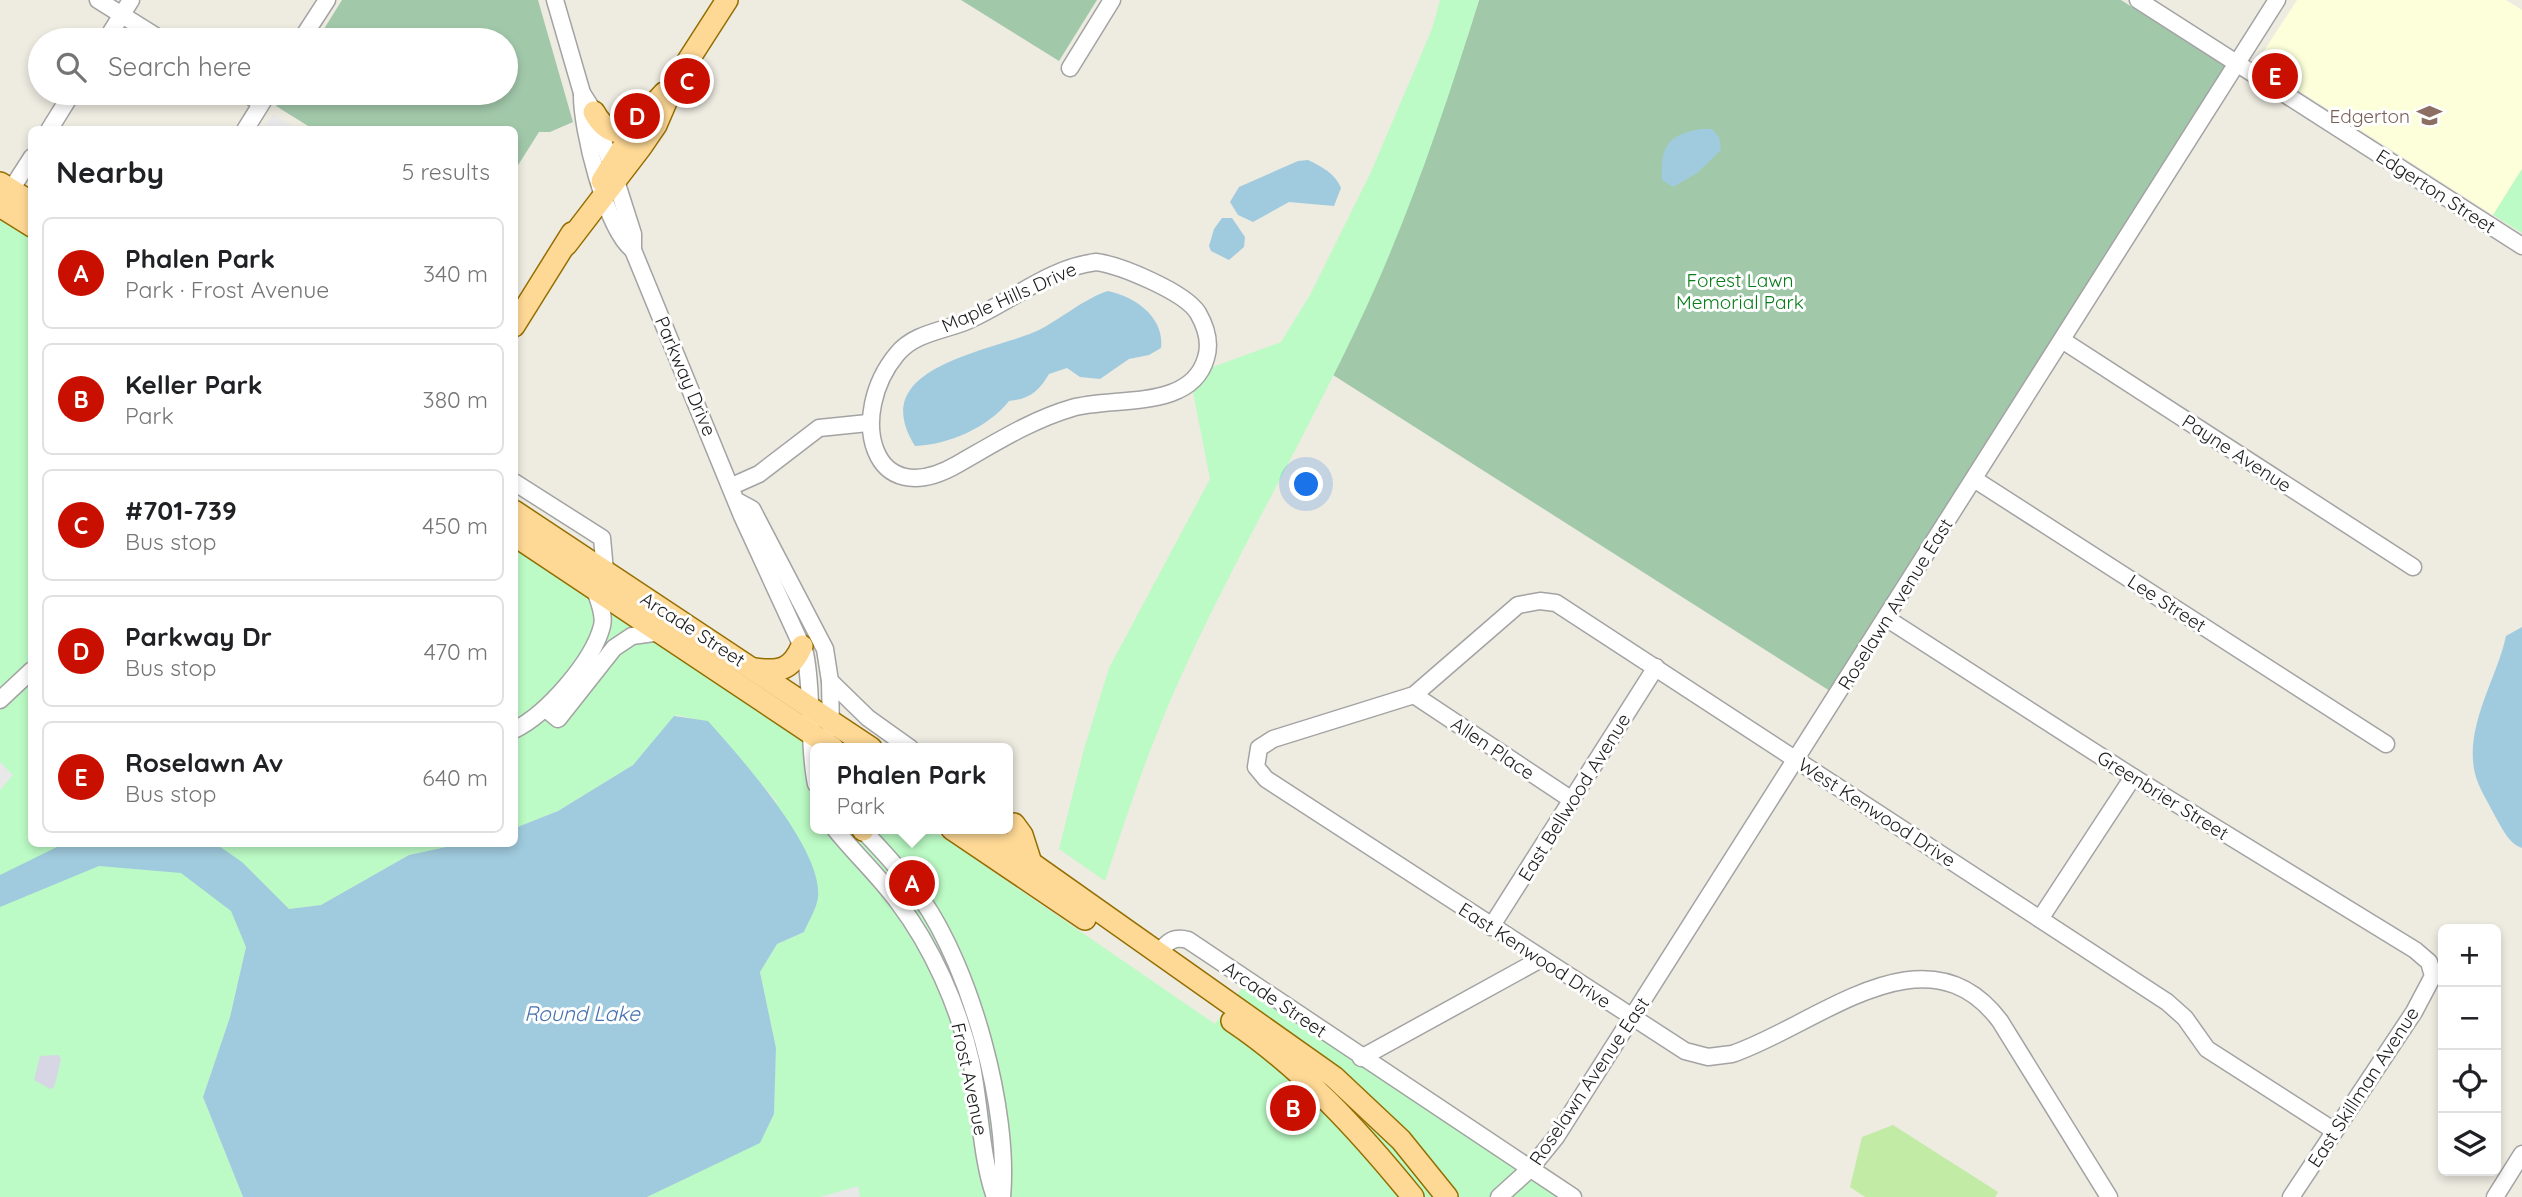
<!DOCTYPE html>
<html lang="en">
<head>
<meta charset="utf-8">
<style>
	:root { --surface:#fff; --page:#f6f6f6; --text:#202124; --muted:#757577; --line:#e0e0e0; --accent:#c80f00 }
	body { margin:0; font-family:Quicksand,sans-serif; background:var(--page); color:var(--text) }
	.controls { position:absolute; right:21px; bottom:21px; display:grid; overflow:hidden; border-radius:10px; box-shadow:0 4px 10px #0003 }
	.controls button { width:63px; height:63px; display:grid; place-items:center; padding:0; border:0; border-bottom:2px solid var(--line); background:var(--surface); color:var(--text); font:35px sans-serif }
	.you { position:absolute; left:1307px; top:485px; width:24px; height:24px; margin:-18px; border:5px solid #fff; border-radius:50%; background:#1a73e8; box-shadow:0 0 0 10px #1a73e833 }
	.badge { display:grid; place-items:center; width:46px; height:46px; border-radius:50%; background:var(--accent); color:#fff; font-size:23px; font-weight:700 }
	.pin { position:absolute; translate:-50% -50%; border:4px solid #fff; box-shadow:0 2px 7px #0006 }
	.popup { position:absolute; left:810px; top:743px; width:203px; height:91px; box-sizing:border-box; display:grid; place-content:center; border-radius:10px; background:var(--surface); filter:drop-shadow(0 2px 5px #0005); font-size:23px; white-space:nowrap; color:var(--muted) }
	.popup b { font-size:26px; color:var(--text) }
	.popup::after { content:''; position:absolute; left:50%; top:100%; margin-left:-14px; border:14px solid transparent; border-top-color:var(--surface) }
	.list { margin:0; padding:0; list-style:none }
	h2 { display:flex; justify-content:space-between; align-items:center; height:91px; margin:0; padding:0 28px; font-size:30px }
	h2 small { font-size:23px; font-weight:400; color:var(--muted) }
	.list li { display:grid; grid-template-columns:46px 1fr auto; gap:21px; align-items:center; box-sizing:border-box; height:112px; margin:0 14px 14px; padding:0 14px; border:2px solid var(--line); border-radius:10px }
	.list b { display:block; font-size:26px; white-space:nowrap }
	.list p { margin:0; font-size:23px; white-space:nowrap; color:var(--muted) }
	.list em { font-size:23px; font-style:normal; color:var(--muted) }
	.icon { flex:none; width:38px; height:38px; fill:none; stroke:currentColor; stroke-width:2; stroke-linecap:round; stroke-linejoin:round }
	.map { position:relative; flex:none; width:2522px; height:1197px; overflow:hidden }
	.search { position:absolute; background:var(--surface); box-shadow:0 4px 10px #0003; left:28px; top:28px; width:490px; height:77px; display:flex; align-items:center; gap:18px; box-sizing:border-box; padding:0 24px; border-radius:38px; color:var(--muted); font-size:26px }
	.panel { position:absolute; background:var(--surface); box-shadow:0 4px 10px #0003; left:28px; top:126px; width:490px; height:721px; border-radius:10px }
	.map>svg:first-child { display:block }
</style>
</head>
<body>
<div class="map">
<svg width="2522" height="1197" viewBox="0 0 2522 1197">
	<rect width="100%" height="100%" fill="#eeebe1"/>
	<path fill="#fcffd9" d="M2297,0H2506L2522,10V169L2493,215L2256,63Z"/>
	<path fill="#c2eba5" d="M1893,1125L1998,1192L1995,1197H1865L1850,1187L1862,1137Z"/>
	<g fill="#a2c8aa">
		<path d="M342,0H538L573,122L550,132H539L515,170L514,130L313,129L276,106L284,93H506V40H317Z"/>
		<path d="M961,0H1097L1059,61Z"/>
		<path d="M1479,0H2121L2226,67L1830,691L1333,375C1391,254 1439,128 1479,0Z"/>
	</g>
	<g fill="#bcfbc5">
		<path d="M1440,0H1479C1450,94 1418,189 1379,279C1317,420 1236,552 1174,692C1147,754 1126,817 1105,881L1059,849L1084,749L1109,668L1210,479L1193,392L1210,368L1281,342L1310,295L1371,172L1432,29Z"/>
		<path d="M2522,169V233L2493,215Z"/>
		<path d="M0,215L32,235V844H460L409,855L321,905L289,909L246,947L230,1017L203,1097L243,1197H0Z"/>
		<path d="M515,546L816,750V829H931L1215,1024L1242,988L1561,1197H647L760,1142L774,1114L776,1048L760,972L777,944L804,932L776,801L708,722L676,715L633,765L558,811L515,828Z"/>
	</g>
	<g fill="#e8e8e8">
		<path d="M273,114L298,129H263Z"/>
		<path d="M0,762L13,775L0,790Z"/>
		<path d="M858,1186L860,1197H820Z"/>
	</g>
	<path fill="#d7d6e4" d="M58,1055L61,1058L57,1077L54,1087L50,1089L34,1080L40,1056Z"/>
	<g fill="#a0cbde">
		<path d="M1701,129H1712L1719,137L1721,150L1697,173L1673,187L1662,180C1660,147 1667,135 1701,129Z"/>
		<path d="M1308,160C1322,167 1335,173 1341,188L1334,206L1289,202L1253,222L1238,215L1230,202L1239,187L1298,161Z"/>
		<path d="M1222,218H1232L1245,237L1244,247L1229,260L1211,251L1209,246L1214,229Z"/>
		<path d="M1108,291C1136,297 1165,318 1161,348L1149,355L1129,359L1100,379L1080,377L1067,368L1049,374C1039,391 1030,399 1009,401C989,427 948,445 915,446C864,366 992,352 1039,330C1059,320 1087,297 1108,291Z"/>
		<path d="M2522,627V848C2509,844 2502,828 2495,816C2489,804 2480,790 2476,777C2462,730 2497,679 2506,636Z"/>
		<path d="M674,716L708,721C739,756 823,849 818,897C817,908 808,922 804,932L777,944L760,972L776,1048L774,1114L760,1143L647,1197H243L203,1097L230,1017L246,947L231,911L181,873L99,866L0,907V875L57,847L74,844H216L242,862L289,909L321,905L409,855L460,844H514L515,828L558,811L633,765Z"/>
	</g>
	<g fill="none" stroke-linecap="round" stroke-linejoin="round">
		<defs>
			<g id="minor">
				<path d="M98,0L162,40"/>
				<path d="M555,0L582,93L594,112L633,234V250L742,516L805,653C814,697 807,741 816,784"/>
				<path d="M2138,0L2522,246"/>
				<path d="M106,40L131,0"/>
				<path d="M301,40L327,0"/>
				<path d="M1070,68L1112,0"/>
				<path d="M245,93L261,103"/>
				<path d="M582,93C581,128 606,229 633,250"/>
				<path d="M49,130L72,93"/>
				<path d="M245,130L268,93"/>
				<path d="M5,199L32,157"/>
				<path d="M1096,262C1120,265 1185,292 1198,313C1206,327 1211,342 1206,358C1191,411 1115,396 1072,408C1031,420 995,443 958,464C870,515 847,414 897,354C914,333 943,331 967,321C1011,302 1048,268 1096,262Z"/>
				<path d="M2062,340L2413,567"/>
				<path d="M1974,479L2386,744"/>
				<path d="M514,482L602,538L605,571"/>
				<path d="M732,486L759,474L819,428L868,423"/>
				<path d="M739,502L752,509L825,649L830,681L831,729"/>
				<path d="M1886,618L2133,777L2415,950L2429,962L2433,976L2414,1012L2291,1197"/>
				<path d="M830,681L868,718L910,748"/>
				<path d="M1414,695L1572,800"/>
				<path d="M0,700L32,670"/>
				<path d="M546,709L558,719L614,648L632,636L661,632"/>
				<path d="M514,730C547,714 593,661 602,626C605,614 598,599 594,588"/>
				<path d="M835,829C855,854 879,876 898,902C932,947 958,1005 971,1061C980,1103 981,1159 995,1197"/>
				<path d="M862,829C882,851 904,873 921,898C971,969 1010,1110 1002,1197"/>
				<path d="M2040,919L2133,777"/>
				<path d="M1491,927L1656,667"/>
				<path d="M1158,954C1167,942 1173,936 1188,940L1573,1197"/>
				<path d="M1361,1058L1541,959"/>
				<path d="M1499,1197L1530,1169L1556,1137L2277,0"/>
				<path d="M2109,1197L2000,1021C1926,922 1816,1026 1732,1054L1708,1057L1685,1051L1266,779L1256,767L1259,748L1273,739L1414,695L1518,605L1540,601L1556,603L2167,1002L2185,1018L2207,1049L2333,1130"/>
				<path d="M2495,1197L2522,1154"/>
			</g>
			<g id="major">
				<path d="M594,112C605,132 622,140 639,121"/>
				<path d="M602,181L642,117L664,93"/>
				<path d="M0,183L32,203"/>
				<path d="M0,206L32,226"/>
				<path d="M566,245L641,147L656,125L675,81L727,0"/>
				<path d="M514,326L572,233"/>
				<path d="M514,511L871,748"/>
				<path d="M514,535L833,748"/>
				<path d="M754,669C779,672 791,671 802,646"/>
				<path d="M1014,824L1022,835L1031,863"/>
				<path d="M952,829L1085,919"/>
				<path d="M983,829L1334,1077L1401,1140L1447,1197"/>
				<path d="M863,830V829"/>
				<path d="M1232,1021C1302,1068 1360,1132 1413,1197"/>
			</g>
		</defs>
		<use href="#minor" stroke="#a3a3a3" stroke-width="19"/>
		<use href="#major" stroke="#946e00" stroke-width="24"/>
		<use href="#minor" stroke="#fff" stroke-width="16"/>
		<use href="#major" stroke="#fed996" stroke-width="21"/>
	</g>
	<defs>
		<symbol id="school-bare" viewBox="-9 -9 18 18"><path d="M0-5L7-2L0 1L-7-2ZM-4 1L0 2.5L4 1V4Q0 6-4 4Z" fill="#8d6e63" stroke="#fff" stroke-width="2.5" paint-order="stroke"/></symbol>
	</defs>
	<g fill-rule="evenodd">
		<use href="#school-bare" x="2412" y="98" width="35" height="35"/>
	</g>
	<g text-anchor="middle" stroke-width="6" stroke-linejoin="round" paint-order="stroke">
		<g font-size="19" fill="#785e54" stroke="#fff" text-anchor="end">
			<text x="2410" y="123">Edgerton</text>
		</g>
		<g font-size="19" fill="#1c1c1c" stroke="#fff">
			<text transform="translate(2436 191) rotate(33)" y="7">Edgerton Street</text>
			<text transform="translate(1009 297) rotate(-24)" y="7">Maple Hills Drive</text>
			<text transform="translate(686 376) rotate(67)" y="7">Parkway Drive</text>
			<text transform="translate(2237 453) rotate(33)" y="7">Payne Avenue</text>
			<text transform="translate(2167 603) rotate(33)" y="7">Lee Street</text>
			<text transform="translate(1895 604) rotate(-58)" y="7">Roselawn Avenue East</text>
			<text transform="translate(693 629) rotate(33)" y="7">Arcade Street</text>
			<text transform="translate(1493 748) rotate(34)" y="7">Allen Place</text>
			<text transform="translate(2163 795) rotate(32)" y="7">Greenbrier Street</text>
			<text transform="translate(1574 797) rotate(-58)" y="7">East Bellwood Avenue</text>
			<text transform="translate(1877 812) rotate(33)" y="7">West Kenwood Drive</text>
			<text transform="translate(1535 955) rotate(33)" y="7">East Kenwood Drive</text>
			<text transform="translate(1275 999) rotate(34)" y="7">Arcade Street</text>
			<text transform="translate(970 1079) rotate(78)" y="7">Frost Avenue</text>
			<text transform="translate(1589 1081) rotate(-56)" y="7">Roselawn Avenue East</text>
			<text transform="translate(2363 1087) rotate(-57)" y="7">East Skillman Avenue</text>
		</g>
		<g font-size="19" fill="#087d1a" stroke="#fff">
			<text x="1740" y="287">Forest Lawn<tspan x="1740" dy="22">Memorial Park</tspan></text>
		</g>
		<g font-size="21" font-style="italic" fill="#4672ae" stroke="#fff">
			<text x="582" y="1021">Round Lake</text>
		</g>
	</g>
</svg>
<div class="controls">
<button>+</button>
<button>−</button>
<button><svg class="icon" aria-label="locate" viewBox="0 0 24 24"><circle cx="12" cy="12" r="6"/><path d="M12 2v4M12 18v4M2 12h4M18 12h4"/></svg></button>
<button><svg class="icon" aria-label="layers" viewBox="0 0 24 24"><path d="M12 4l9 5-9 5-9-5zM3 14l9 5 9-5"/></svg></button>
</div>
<div class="you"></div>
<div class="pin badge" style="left:912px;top:883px">A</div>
<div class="popup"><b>Phalen Park</b>Park</div>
<div class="pin badge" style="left:1293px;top:1108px">B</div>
<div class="pin badge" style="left:687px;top:81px">C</div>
<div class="pin badge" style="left:637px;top:116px">D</div>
<div class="pin badge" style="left:2275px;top:76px">E</div>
<div class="search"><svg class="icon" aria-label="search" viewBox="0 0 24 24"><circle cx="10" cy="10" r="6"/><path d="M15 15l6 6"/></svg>Search here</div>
<section class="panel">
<h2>Nearby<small>5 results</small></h2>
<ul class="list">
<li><span class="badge">A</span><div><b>Phalen Park</b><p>Park · Frost Avenue</p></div><em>340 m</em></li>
<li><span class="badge">B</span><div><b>Keller Park</b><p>Park</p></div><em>380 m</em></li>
<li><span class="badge">C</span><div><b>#701-739</b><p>Bus stop</p></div><em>450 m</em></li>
<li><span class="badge">D</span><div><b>Parkway Dr</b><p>Bus stop</p></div><em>470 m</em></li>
<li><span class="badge">E</span><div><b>Roselawn Av</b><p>Bus stop</p></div><em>640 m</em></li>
</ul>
</section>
</div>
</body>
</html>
